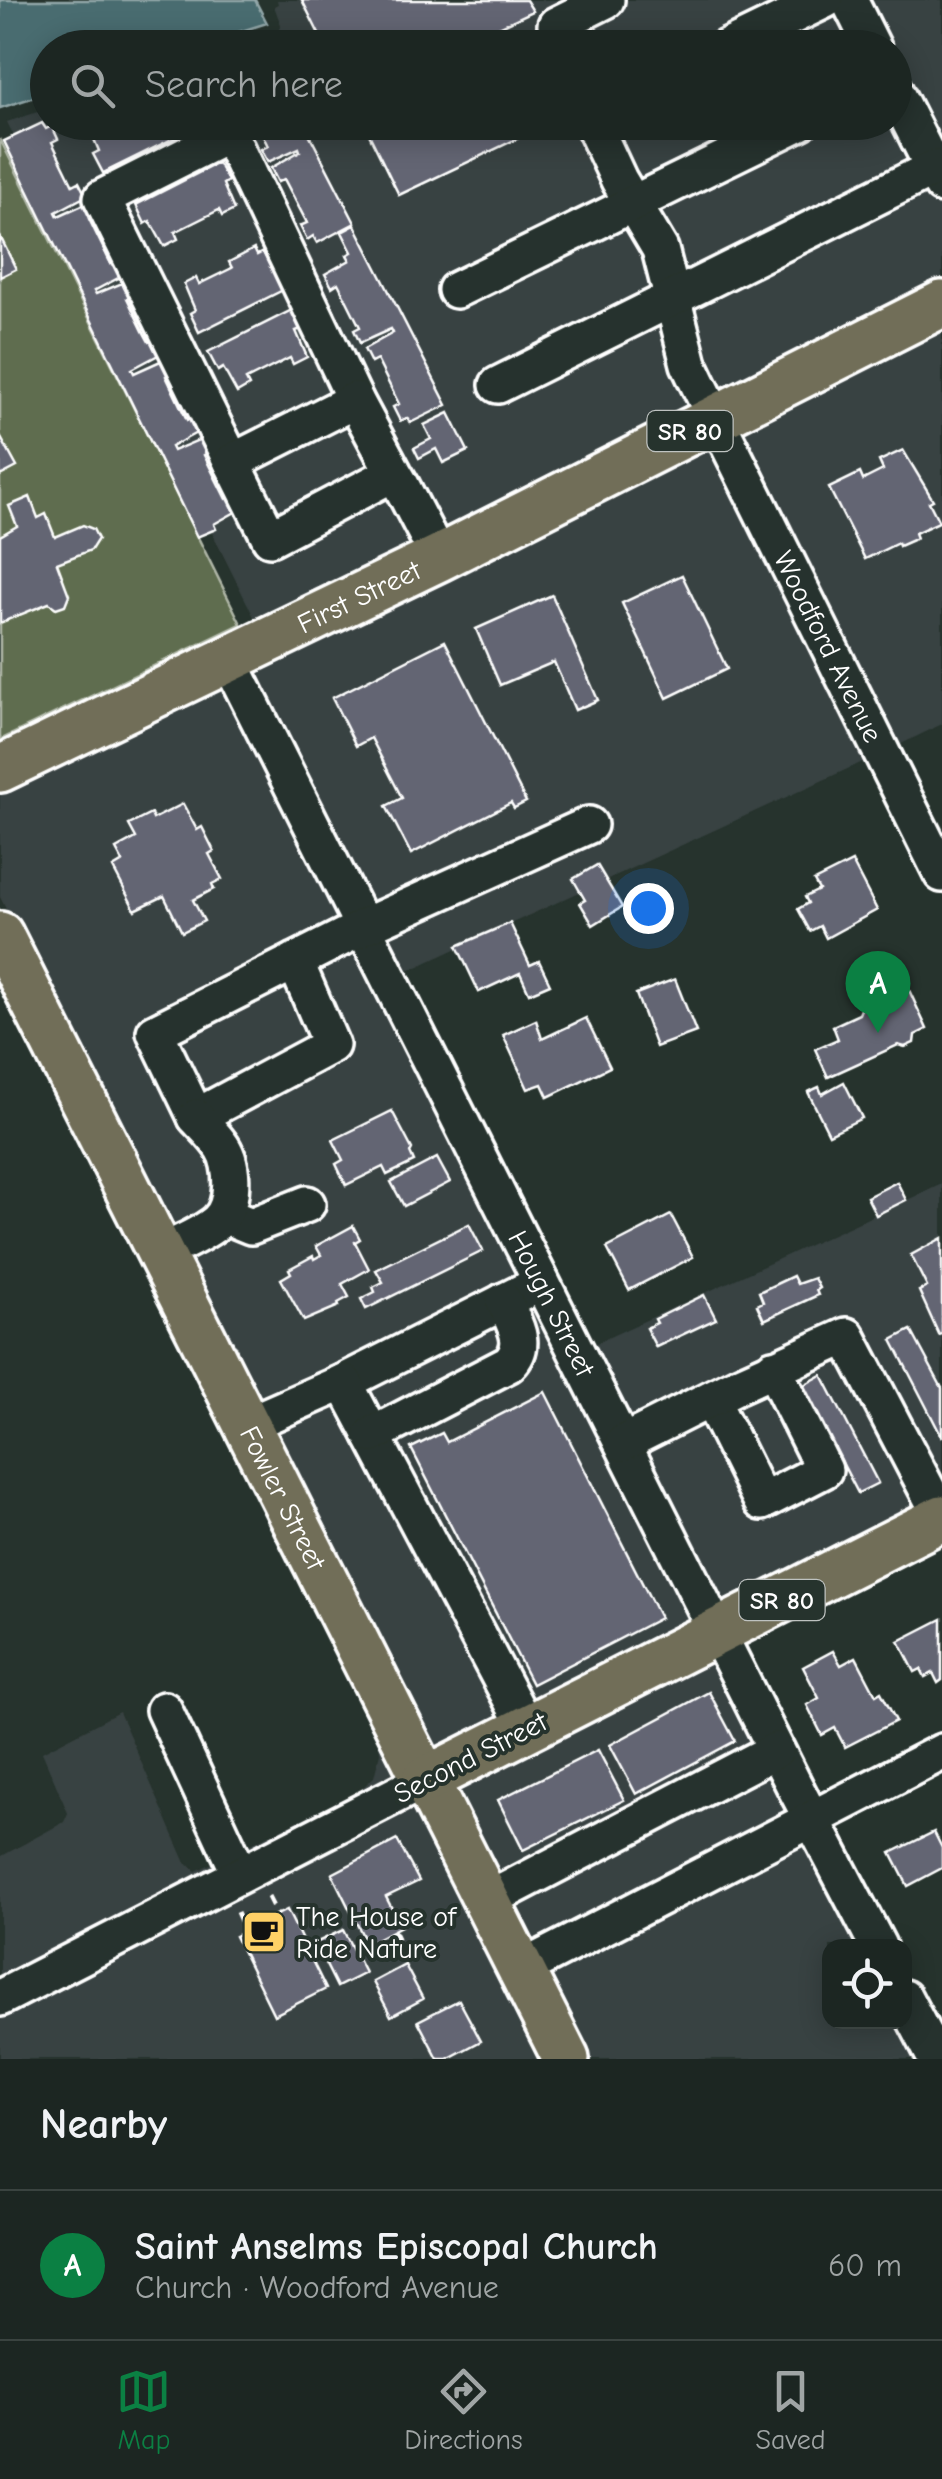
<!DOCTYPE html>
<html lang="en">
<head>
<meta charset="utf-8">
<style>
	:root { --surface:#1c2622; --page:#29322f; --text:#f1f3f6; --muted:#a0a5a5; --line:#3a4340; --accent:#0b8043 }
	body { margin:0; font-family:"Comic Neue",sans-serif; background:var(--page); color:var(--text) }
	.controls { position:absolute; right:30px; bottom:30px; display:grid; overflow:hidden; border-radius:20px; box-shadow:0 5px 25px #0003 }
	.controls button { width:90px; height:90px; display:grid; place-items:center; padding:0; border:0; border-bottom:2px solid var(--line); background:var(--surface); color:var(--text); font:50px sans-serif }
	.you { position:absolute; left:648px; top:908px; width:35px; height:35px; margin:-25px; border:8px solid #fff; border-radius:50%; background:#1a73e8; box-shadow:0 0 0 15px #1a73e833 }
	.badge { display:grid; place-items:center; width:65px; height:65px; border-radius:50%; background:var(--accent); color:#fff; font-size:32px; font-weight:700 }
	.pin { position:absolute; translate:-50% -82px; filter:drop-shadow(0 2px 5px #0008) }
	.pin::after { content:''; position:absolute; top:52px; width:35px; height:30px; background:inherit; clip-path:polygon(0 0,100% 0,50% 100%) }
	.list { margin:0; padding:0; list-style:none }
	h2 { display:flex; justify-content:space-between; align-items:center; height:130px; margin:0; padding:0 40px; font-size:42px }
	h2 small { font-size:32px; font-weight:400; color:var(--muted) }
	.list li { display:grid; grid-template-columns:65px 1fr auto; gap:30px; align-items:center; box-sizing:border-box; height:150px; padding:0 40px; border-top:2px solid var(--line) }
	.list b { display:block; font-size:38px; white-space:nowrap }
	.list p { margin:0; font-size:32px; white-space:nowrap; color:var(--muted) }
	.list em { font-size:32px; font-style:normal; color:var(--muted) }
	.icon { flex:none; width:55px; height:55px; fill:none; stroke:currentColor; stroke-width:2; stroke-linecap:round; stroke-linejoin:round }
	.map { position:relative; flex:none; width:942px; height:2059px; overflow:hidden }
	.search { position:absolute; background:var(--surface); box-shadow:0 5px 25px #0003; left:30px; right:30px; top:30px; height:110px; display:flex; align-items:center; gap:25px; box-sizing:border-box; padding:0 35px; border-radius:55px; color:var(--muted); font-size:38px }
	.sheet { height:280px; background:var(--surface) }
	nav { display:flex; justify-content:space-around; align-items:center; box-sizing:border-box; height:140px; border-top:2px solid var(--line); background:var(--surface); font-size:28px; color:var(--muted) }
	nav a { display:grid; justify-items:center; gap:5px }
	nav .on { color:var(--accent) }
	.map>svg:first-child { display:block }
</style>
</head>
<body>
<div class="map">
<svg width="942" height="2059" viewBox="0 0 942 2059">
	<rect width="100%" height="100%" fill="#26332d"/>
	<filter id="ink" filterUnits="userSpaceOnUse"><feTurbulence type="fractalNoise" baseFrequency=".01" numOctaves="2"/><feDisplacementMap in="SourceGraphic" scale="20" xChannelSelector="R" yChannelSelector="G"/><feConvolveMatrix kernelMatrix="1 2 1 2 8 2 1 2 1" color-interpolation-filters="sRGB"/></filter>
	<g filter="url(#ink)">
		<g fill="#384242">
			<path d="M277,0H942V284L258,625L7,122L47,109L48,122H894V48L241,47L278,33L281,25L274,6L278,4Z"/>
			<path d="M942,323V724L897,746L737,426Z"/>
			<path d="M707,442L867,760L408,971L492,1147L251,667Z"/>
			<path d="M221,681L695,1624L432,1756L0,897V789Z"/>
			<path d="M942,1184V1499L725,1609L592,1345Z"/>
			<path d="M711,1655L860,1946H830V2022H898L917,2059H585L447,1788Z"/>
			<path d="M119,1712L186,1863L196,1871L359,1791L374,1777L380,1753L378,1735L402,1771L0,1979V1857L64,1822L68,1813L42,1752Z"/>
			<path d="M418,1803L548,2059H0V2018Z"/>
		</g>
		<path fill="#5f6d4f" stroke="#afb6a7" stroke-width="2.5" d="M0,139L241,624L0,740Z"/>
		<path fill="#496c6f" stroke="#92a7a9" stroke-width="2.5" d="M0,0H255L267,23L191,47L48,48L47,93L0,108Z"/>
		<g fill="#636573" stroke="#fff" stroke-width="2.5">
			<path d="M302,0H526L533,11L454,48H326Z"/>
			<path d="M93,122L103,125L109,122H182L186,132L103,173L93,154L99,151L88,125Z"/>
			<path d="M256,122H303L355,223L317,243L313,236L307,240L300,226L307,223L284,179L278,182L271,168L300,151L299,148L268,162L261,149L268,146Z"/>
			<path d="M363,122H550V123L399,195Z"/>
			<path d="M42,123L46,129L52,126L58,139L52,142L73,185L79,182L86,196L56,212L58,216L89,202L96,216L89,219L111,264L117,261L124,275L94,291L96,294L127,281L134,294L127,298L143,331L149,342L156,339L162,353L132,369L134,373L165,359L172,373L166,376L187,420L194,417L200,431L171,447L173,451L203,438L210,452L204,455L226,499L232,496L239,510L214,524L216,529L197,537L4,141Z"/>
			<path d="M218,163L228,181L223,184L234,210L222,216L219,210L175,232L178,239L164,246L150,221L145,224L136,205Z"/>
			<path d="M355,225L447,405L410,423L407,418L400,421L393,407L399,404L377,360L371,363L364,349L393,333L391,329L360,343L354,330L360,327L338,283L332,287L325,274L350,260L347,255L352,252L342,232Z"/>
			<path d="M0,236L16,269L0,277Z"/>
			<path d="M254,249L257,255L263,252L283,290L199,332L190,313L195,310L184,284L196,278L199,284L232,268L229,262Z"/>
			<path d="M292,310L301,329L296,331L307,357L293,364L290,358L246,380L249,386L237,393L223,368L218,371L208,352Z"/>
			<path d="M449,413L468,451L443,463L436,449L419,458L414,448L431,439L424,425Z"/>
			<path d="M0,436L17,467L0,476Z"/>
			<path d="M903,450L933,500L929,502L939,522L915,533L917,538L899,546L898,543L865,559L829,488L860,473L863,480L883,470L879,461Z"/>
			<path d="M30,497L38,518L46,514L55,537L83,525L93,529L98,539L91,550L57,563L69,595L65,605L56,608L49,603L0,623V536L17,526L9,506Z"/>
			<path d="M682,575L727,669L667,698L622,603Z"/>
			<path d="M552,595L598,700L575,710L554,662L500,685L476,629Z"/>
			<path d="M445,641L526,802L514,808L511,803L411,854L386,806L402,798L371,738L356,746L332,698Z"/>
			<path d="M183,804L197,830L202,827L214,851L209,854L222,879L212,884L214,889L193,900L204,921L182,932L164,896L135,910L113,868L123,862L116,849L136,838L129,825L151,814L153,819Z"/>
			<path d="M852,862L877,910L826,938L820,926L810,931L798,909L808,903L805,897L819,890L814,881Z"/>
			<path d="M597,865L622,907L593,925L580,903L585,900L573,879Z"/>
			<path d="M510,923L530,965L539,961L550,984L529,993L520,973L479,992L457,946Z"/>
			<path d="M903,977L927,1029L915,1035L914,1043L905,1047L898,1045L828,1077L815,1049L838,1039L833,1026L859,1014L862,1007L871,1003L877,1006L871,992Z"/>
			<path d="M675,979L696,1032L656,1047L636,994Z"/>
			<path d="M586,1018L610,1067L548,1097L542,1084L528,1089L503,1035L536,1020L542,1039Z"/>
			<path d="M844,1082L862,1118L829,1134L808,1092L819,1087L822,1094Z"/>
			<path d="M392,1111L412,1149L410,1153L414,1162L387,1175L383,1167L346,1185L336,1164L343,1160L333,1140Z"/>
			<path d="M437,1158L450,1182L404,1206L391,1182Z"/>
			<path d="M897,1182L906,1200L876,1215L867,1197Z"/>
			<path d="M671,1215L693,1257L629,1290L607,1248Z"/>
			<path d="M469,1224L483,1251L366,1309L361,1299L375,1292L373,1287L383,1282L376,1270Z"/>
			<path d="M353,1226L360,1239L355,1242L369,1269L342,1284L349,1297L338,1303L339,1306L304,1321L281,1279L291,1273L289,1269L313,1256L314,1259L321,1255L316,1246Z"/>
			<path d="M942,1238V1334L939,1335L919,1291L927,1287L911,1255Z"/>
			<path d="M793,1276L797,1284L814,1278L819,1288L816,1290L818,1295L764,1320L757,1305L763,1302L759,1292Z"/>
			<path d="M704,1295L716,1319L656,1347L646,1328L657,1323L655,1319Z"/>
			<path d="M911,1330L942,1388V1437L892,1340Z"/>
			<path d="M822,1375L878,1483L858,1493L802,1386Z"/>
			<path d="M545,1392L660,1618L532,1684L411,1448L442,1433L447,1442Z"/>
			<path d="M942,1619V1680L938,1683L933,1673L925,1677L921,1669L915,1672L899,1641Z"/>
			<path d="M833,1651L841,1665L856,1657L876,1695L881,1692L896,1721L845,1747L835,1728L822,1735L807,1705L819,1698L803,1667Z"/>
			<path d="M709,1692L735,1741L636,1794L610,1745Z"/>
			<path d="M598,1750L624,1800L523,1850L498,1800Z"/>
			<path d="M934,1832L942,1848V1868L908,1886L891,1853Z"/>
			<path d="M397,1840L419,1881L386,1897L401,1926L367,1944L332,1874Z"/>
			<path d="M287,1910L326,1989L274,2015L235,1936Z"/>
			<path d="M343,1930L365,1973L337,1987L315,1943Z"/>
			<path d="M405,1965L423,1999L391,2016L373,1982Z"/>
			<path d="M459,2000L481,2041L447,2059H438L418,2021Z"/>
		</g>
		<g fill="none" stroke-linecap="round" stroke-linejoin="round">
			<defs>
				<g id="minor">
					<path d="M849,0L873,48"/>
					<path d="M556,25L606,0"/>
					<path d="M726,48L825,0"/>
					<path d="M894,90L942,185"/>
					<path id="s1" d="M592,122L619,180L660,249L689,364L697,381L942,874"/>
					<path d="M456,290L800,122"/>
					<path d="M498,385L934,168"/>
					<path d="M232,462L102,198L229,134L355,400"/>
					<path d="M394,473L270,538L232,462L355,400L394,473L401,485L439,558"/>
					<path id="s2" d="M228,658L795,1787L878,1946"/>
					<path d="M295,961L331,1045L196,1117L155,1032L363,927L589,825"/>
					<path d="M224,1215L251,1226L307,1204"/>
					<path d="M162,1253C179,1243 202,1235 217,1222C235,1206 234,1165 222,1147C215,1136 204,1126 196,1117"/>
					<path d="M344,1382L523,1292"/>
					<path d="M711,1399L762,1502L824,1470L773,1368"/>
					<path d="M246,1425L344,1382L527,1729"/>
					<path d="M372,1435L509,1364C529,1344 514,1324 504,1301"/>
					<path d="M623,1443L738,1385L847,1336L942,1518"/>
					<path d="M164,1710L240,1874"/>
					<path d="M486,1901L776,1750"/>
					<path d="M521,1969L942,1752"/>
					<path d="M0,1998L425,1780"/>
					<path d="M904,1998L936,2059"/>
				</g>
				<g id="major">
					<path id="s3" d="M0,769L439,558L942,304"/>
					<path id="s4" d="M0,935L566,2059"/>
					<path d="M425,1780L942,1518"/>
				</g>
			</defs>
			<use href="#minor" stroke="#fff" stroke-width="42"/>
			<use href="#major" stroke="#fff" stroke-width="52"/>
			<g stroke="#fff" stroke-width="5" stroke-dasharray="10 8" stroke-linecap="butt">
				<path d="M268,1897L277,1915"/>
				<path d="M237,1912L245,1930"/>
				<path d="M393,1930L405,1955"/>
			</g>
			<use href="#minor" stroke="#26332d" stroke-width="35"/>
			<use href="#major" stroke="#716e59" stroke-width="45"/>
		</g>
	</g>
	<defs>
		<symbol id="cafe-square" viewBox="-11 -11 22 22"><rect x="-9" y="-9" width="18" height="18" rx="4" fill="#ffd166" stroke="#26332d"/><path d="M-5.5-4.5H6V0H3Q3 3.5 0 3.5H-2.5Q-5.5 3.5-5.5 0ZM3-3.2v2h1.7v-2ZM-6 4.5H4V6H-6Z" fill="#111"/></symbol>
	</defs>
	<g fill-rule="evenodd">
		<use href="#cafe-square" x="239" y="1907" width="50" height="50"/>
	</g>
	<g text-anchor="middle" stroke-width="8" stroke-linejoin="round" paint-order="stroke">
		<g fill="#26332d" stroke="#bec2c0" stroke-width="2.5">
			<rect x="647.5" y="411" width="85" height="40" rx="8"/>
			<rect x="739.5" y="1580" width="85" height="40" rx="8"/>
		</g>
		<g font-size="25" font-weight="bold" fill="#fff">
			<text x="690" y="440">SR 80</text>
			<text x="782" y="1609">SR 80</text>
		</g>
		<g font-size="28" fill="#fff" stroke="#26332d">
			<text dy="10" stroke="none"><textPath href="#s3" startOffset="398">First Street</textPath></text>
			<text dy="10" stroke="none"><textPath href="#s1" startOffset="578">Woodford Avenue</textPath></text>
			<text dy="10" stroke="none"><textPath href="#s2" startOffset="722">Hough Street</textPath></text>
			<text dy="10" stroke="none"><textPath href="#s4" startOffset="630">Fowler Street</textPath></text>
			<text transform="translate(470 1757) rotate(-27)" y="10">Second Street</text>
		</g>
		<g font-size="28" fill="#fff" stroke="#26332d" text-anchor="start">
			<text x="296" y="1926">The House of<tspan x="296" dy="32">Ride Nature</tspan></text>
		</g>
	</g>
</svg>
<div class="controls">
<button><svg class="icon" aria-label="locate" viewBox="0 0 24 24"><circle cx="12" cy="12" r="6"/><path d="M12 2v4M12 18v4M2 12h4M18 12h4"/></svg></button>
</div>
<div class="you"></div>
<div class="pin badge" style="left:878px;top:1033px">A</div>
<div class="search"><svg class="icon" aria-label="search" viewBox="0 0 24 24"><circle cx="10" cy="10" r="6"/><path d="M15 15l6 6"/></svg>Search here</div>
</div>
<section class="sheet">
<h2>Nearby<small></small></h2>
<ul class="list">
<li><span class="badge">A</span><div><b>Saint Anselms Episcopal Church</b><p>Church · Woodford Avenue</p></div><em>60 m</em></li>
</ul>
</section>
<nav>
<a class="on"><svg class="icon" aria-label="map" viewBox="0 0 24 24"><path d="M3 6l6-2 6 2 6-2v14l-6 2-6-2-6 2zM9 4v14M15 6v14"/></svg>Map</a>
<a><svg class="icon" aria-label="directions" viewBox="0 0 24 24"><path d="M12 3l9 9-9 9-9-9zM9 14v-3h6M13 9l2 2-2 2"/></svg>Directions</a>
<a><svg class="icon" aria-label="saved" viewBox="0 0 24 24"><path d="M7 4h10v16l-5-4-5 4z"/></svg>Saved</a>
</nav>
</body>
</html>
